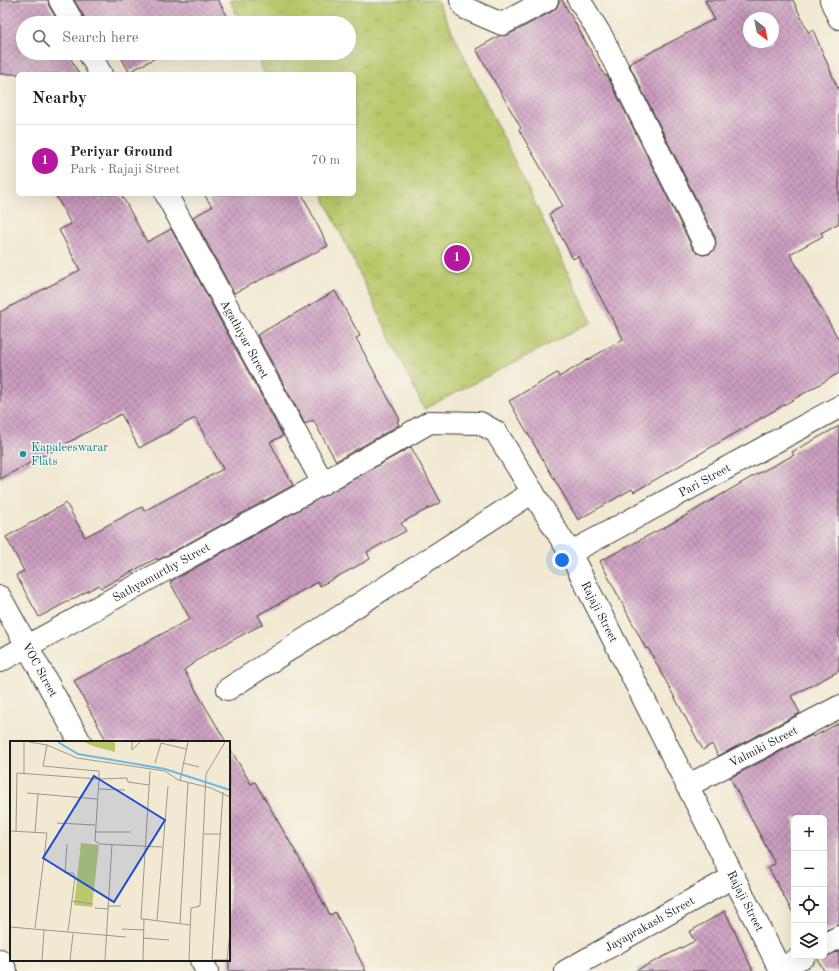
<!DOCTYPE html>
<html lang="en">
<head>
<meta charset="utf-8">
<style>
	:root { --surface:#fff; --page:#f6f6f6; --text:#202124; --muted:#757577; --line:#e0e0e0; --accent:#b5179e }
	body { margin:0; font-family:"Old Standard TT",serif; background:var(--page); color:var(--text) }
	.controls { position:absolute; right:12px; bottom:12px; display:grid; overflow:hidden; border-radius:6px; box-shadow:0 4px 16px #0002 }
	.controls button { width:36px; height:36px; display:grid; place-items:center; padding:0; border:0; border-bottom:1px solid var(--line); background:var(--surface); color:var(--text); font:20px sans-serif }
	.compass { position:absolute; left:743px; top:12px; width:36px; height:36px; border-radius:50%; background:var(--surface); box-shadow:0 4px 16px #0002; rotate:148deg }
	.you { position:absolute; left:562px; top:560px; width:14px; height:14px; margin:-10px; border:3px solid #fff; border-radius:50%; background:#1a73e8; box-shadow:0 0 0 6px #1a73e833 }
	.badge { display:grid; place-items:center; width:26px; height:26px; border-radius:50%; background:var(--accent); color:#fff; font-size:13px; font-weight:700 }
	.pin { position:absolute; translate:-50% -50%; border:2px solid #fff; box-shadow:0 1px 4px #0006 }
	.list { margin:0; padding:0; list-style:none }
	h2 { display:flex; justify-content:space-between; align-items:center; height:52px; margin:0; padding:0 16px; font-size:17px }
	h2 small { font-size:13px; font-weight:400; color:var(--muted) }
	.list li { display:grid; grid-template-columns:26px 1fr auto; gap:12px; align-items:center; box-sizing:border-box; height:72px; padding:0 16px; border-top:1px solid var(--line) }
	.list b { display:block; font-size:15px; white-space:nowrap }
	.list p { margin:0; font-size:13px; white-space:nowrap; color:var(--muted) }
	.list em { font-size:13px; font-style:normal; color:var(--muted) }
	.icon { flex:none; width:22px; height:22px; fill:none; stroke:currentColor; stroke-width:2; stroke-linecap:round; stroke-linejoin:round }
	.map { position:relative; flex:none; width:839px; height:971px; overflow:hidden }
	.search { position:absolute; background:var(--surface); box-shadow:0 4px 16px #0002; left:16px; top:16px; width:340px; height:44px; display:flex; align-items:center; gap:10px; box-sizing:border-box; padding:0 14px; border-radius:22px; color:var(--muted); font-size:15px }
	.panel { position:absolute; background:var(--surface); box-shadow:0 4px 16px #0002; left:16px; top:72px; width:340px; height:124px; border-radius:6px }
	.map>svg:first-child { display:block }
</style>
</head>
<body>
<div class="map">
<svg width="839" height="971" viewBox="0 0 839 971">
	<defs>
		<pattern id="grass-tufts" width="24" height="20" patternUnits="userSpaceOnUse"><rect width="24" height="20" fill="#b9c86b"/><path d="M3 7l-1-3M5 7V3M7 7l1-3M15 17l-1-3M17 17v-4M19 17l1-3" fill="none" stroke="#9eab5c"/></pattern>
		<pattern id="building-cross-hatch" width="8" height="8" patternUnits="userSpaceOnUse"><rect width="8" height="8" fill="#cb9dc0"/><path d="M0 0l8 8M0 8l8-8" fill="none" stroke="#a47f9b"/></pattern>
	</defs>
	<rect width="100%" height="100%" fill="#f7f3e8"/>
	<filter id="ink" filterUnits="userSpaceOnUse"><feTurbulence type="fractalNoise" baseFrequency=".025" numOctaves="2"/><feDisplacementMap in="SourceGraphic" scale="8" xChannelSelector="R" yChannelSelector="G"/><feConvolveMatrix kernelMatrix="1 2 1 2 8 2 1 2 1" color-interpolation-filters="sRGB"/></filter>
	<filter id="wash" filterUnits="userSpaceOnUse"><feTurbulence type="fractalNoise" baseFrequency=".012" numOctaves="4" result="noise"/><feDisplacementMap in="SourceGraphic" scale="16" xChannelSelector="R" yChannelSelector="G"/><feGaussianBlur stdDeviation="0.9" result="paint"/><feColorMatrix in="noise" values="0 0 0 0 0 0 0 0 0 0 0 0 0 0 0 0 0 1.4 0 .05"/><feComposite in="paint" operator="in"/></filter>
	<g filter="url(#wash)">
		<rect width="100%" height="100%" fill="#f1e9d1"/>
		<path fill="url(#grass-tufts)" stroke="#6a7244" d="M230,0H437L592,322L424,409L322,194H354V74H265L255,53H349V23H240Z"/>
		<g id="blocks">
			<g fill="url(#building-cross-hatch)" fill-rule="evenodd">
				<path d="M0,0H48L49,6L59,23H23V53H68L79,74H0Z"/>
				<path d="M74,0H218L229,19L221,23H85L84,17Z"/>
				<path d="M562,0L605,76L607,75L693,249L697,253L703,255L709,254L714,250L716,244L715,237L629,64L714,19L705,0H793L808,32L813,30L839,91V223L821,233L823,236L790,254L839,340V373L634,492L632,489L578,520L509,401L557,373L559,377L623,339L578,256L573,259L549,214L563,206L519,130L521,128L476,49L499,36L508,35L553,11L557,7L559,2ZM749,18H773V42H749Z"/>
				<path d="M119,53H165L129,72Z"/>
				<path d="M55,194H121L147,242L171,229L283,436L270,442L293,485L158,560L157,558L101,588L99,585L39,617L16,575L24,571L6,537L66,503L85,537L142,507L144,511L223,469L195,418L139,448L121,414L0,479V312L80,270L59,230L71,224Z"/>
				<path d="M204,194H302L328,246L234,293L193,217L212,207Z"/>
				<path d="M335,291L360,336L356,338L400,420L397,421L399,425L336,461L313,420L305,424L257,335Z"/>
				<path d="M839,426V671L791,696L800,713L718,756L712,744L703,750L648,648L646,649L600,561L678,520L755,475L794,455L792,452Z"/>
				<path d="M411,447L441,502L401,523L406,531L367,552L370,559L320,586L318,582L258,615L263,624L208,653L184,670L226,742H107L74,681L190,619L170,582Z"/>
				<path d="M839,723V925L824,931V818H794V915L768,867L775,864L730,778L812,735L813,737Z"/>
				<path d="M229,747L251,784L255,782L298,856L330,915L335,912L366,971H229Z"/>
				<path d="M725,911L753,971H635L695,941L689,932Z"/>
				<path d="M839,951V971H824L816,956L824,957Z"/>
			</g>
		</g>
	</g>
	<g filter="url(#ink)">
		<use href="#blocks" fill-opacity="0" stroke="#3c3b37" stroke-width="1"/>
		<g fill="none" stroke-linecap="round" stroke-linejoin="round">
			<defs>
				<g id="minor">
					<path d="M60,0L73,23"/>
					<path d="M461,0L465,8L502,24L547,0"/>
					<path d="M579,0L602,37L704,243"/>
					<path d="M831,0L839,18"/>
					<path d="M89,53L101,74"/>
					<path id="s1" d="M166,194L323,483"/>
					<path id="s2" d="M570,553L839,407"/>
					<path id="s3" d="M0,597L80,742"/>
					<path id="s4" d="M0,661L323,483L430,422L480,423L496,432L570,553L780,969L804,956"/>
					<path d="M228,689L533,492"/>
					<path id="s5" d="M687,786L839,707"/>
					<path d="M824,945L839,937"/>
					<path d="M0,960L6,971"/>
					<path d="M201,960L207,971"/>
					<path id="s6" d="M566,971L733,877"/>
				</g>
			</defs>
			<use href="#minor" stroke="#3c3b37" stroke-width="24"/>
			<use href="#minor" stroke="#fff" stroke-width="22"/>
		</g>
	</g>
	<circle fill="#0f9aa8" stroke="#f7f3e8" stroke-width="1.5" cx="23" cy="454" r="4"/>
	<g text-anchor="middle" stroke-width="3" stroke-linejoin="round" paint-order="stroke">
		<g font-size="12" fill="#1c1c1c" stroke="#f7f3e8">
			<text dy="4" stroke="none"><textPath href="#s1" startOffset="165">Agathiyar Street</textPath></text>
			<text dy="4" stroke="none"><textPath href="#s2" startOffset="153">Pari Street</textPath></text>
			<text dy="4" stroke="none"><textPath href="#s4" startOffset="184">Sathyamurthy Street</textPath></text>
			<text dy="4" stroke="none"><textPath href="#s4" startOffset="768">Rajaji Street</textPath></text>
			<text dy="4" stroke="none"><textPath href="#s3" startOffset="83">VOC Street</textPath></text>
			<text dy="4" stroke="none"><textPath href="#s5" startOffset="86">Valmiki Street</textPath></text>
			<text dy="4" stroke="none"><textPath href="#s4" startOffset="1092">Rajaji Street</textPath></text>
			<text dy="4" stroke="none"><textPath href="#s6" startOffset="96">Jayaprakash Street</textPath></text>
		</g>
		<g font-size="12" fill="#0d838f" stroke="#f7f3e8" text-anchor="start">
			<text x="31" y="451">Kapaleeswarar<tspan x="31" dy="14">Flats</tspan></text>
		</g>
	</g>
	<g transform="translate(10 741)">
		<rect width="220" height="220" fill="#f1e9d1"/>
		<path d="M71,102L89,104L82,166L64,164Z" fill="#b9c86b"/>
		<path d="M74,1H105V11L83,5Z" fill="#b9c86b"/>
		<path fill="none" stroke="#70b6e7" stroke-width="2" d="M48,1L68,13L155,28L220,49"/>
		<path fill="none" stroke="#9c9789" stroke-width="1" d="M14,1V32M19,1L37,4L67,17L155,30L168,39L201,47L220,56M122,1V9L130,1M37,4L33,25L87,30H89V38L117,37L118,41L139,44M145,22L151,2L176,8M173,22L189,26M170,40L178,1M88,48L115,49M17,52L87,58M47,82L85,84M0,90L37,92L25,187M6,90L7,32L89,38L85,100L90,103L152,106M25,91L28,53M85,91H121M193,93H211M57,103L55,132H63L65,136L58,190M62,160L83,163M98,165H111M85,167L98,168M134,178H131L140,30M134,178L180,184M147,179L158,45M170,182L178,41M0,186L116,196M112,188L134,189M133,197L159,199M202,218L213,51M32,219L34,188M60,219L63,193M95,219L102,103M133,219L134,178M179,219L181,167L190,165L196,33L215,1M202,219H220M217,219L220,191"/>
		<path fill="#1d4ed8" fill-opacity="0.15" stroke="#1d4ed8" stroke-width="2" d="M84,35L155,79L104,161L33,117Z"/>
		<rect width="220" height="220" fill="none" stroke="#1c1c1c" stroke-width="2"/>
	</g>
</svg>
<div class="controls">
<button>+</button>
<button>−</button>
<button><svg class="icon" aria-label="locate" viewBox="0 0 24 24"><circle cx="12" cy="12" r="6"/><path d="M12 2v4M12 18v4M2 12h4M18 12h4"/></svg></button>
<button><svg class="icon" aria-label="layers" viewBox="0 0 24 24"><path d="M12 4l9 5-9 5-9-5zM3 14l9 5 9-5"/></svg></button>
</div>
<svg class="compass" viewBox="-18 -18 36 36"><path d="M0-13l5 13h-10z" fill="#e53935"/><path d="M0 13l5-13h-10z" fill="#757577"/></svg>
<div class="you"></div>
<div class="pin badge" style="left:457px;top:258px">1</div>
<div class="search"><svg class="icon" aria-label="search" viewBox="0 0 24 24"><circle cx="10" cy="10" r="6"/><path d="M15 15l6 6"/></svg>Search here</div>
<section class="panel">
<h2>Nearby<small></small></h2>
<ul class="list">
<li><span class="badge">1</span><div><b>Periyar Ground</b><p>Park · Rajaji Street</p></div><em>70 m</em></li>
</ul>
</section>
</div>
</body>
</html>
